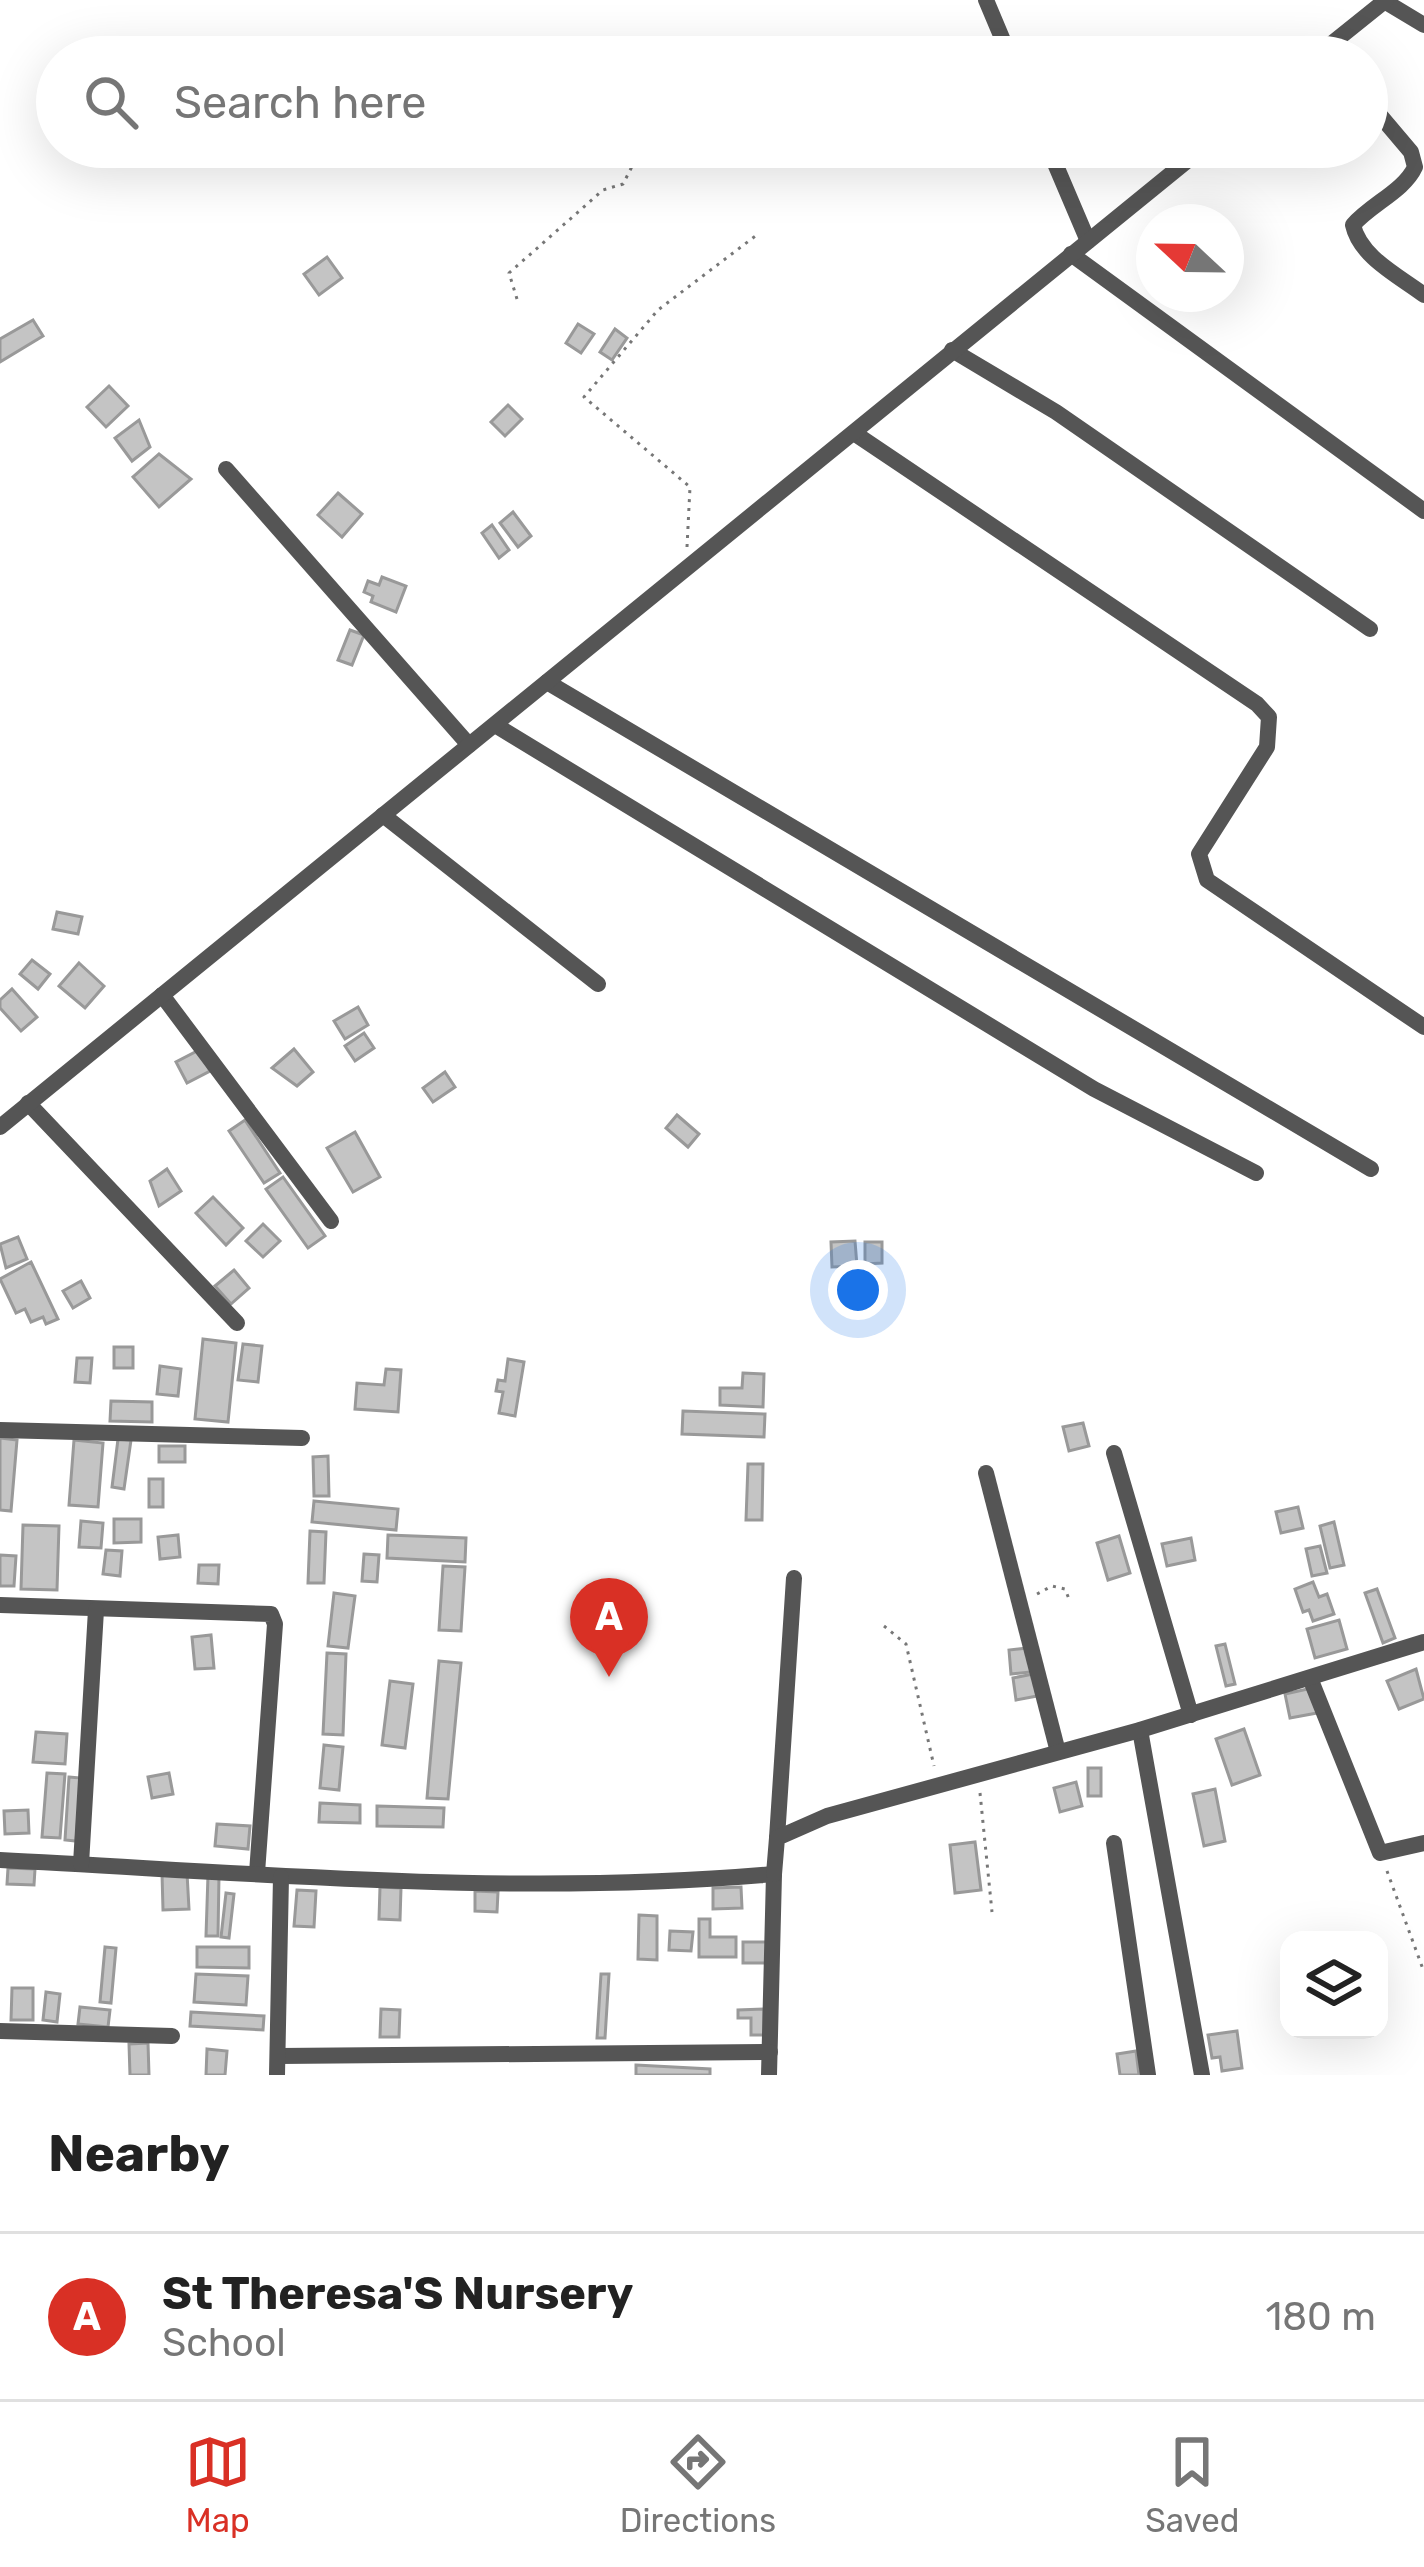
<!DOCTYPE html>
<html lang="en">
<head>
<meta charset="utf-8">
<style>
	:root { --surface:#fff; --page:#f6f6f6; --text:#222; --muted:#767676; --line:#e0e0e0; --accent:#d93025 }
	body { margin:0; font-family:Rubik,sans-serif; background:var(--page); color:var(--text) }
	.controls { position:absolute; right:36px; bottom:36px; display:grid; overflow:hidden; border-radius:24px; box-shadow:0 12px 48px #0002 }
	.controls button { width:108px; height:108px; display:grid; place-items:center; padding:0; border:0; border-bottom:3px solid var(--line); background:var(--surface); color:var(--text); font:60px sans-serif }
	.compass { position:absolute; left:1136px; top:204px; width:108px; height:108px; border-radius:50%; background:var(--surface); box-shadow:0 12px 48px #0002; rotate:292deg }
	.you { position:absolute; left:858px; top:1290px; width:42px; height:42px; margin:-30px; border:9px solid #fff; border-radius:50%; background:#1a73e8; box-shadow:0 0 0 18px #1a73e833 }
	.badge { display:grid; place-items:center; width:78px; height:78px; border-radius:50%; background:var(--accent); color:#fff; font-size:39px; font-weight:700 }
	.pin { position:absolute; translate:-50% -99px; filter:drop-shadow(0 3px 6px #0008) }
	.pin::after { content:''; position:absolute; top:63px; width:42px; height:36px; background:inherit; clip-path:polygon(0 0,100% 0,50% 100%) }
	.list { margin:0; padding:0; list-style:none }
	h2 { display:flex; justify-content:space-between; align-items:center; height:156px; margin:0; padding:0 48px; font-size:51px }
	h2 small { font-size:39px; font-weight:400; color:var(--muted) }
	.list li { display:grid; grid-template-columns:78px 1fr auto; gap:36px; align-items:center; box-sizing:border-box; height:168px; padding:0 48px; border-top:3px solid var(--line) }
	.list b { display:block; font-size:45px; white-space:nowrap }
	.list p { margin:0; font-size:39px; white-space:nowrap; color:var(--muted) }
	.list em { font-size:39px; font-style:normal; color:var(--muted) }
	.icon { flex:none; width:66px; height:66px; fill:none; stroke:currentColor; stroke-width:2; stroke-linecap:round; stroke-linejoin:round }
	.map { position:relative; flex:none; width:1424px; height:2075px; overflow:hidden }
	.search { position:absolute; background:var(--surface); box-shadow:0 12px 48px #0002; left:36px; right:36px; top:36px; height:132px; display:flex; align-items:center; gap:30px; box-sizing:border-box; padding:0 42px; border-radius:66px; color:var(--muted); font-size:45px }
	.sheet { height:324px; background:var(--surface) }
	nav { display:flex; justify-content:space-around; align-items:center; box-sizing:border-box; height:168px; border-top:3px solid var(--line); background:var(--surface); font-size:33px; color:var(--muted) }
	nav a { display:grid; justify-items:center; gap:6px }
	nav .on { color:var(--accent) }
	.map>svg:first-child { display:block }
</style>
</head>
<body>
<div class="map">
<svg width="1424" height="2075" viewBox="0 0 1424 2075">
	<rect width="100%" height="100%" fill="#fff"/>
	<g fill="#c4c4c4" stroke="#999" stroke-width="3">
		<path d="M327,257L342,278L319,295L304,274Z"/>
		<path d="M33,320L43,336L0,362V339Z"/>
		<path d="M578,324L594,334L581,353L566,343Z"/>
		<path d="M615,329L627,338L612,360L600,352Z"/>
		<path d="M109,386L128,406L106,427L87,407Z"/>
		<path d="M508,405L522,419L505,436L491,422Z"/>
		<path d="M139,420L150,447L132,461L115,438Z"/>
		<path d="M159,454L191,479L159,507L133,477Z"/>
		<path d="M338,493L362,514L342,537L318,515Z"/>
		<path d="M513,512L531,536L518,547L500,523Z"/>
		<path d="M492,525L509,550L499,558L482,533Z"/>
		<path d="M382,577L406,586L396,612L371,602L373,596L364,592L368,581L379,585Z"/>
		<path d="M350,630L364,635L352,665L338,660Z"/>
		<path d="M57,912L82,917L78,934L53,929Z"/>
		<path d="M32,960L50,974L38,989L20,974Z"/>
		<path d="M79,963L104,986L85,1008L59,986Z"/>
		<path d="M12,989L37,1017L21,1031L0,1008V1000Z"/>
		<path d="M358,1007L368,1025L345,1039L334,1021Z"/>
		<path d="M364,1033L374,1048L355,1061L345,1046Z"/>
		<path d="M294,1049L313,1072L297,1086L272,1068Z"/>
		<path d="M199,1050L210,1071L187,1083L176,1062Z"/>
		<path d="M445,1072L455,1087L433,1102L423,1088Z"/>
		<path d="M677,1115L699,1134L688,1147L666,1128Z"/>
		<path d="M245,1120L280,1173L264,1183L229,1131Z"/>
		<path d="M355,1132L380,1177L353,1192L327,1148Z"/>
		<path d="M167,1169L181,1191L159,1206L150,1181Z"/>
		<path d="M283,1177L325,1236L308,1248L266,1189Z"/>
		<path d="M213,1197L243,1228L226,1245L196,1213Z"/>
		<path d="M263,1224L280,1241L263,1257L246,1241Z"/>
		<path d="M18,1237L27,1259L6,1268L0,1244Z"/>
		<path d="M855,1241L857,1266L832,1267L831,1242Z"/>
		<path d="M865,1242H882V1263L865,1264Z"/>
		<path d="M31,1262L58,1319L46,1324L43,1317L31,1322L25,1309L16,1313L0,1279Z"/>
		<path d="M234,1270L249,1288L231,1304L215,1286Z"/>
		<path d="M81,1281L90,1298L73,1308L63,1291Z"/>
		<path d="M203,1339L236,1343L228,1422L195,1419Z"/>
		<path d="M243,1344L262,1346L258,1382L238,1380Z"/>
		<rect x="114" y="1347" width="19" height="21"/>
		<path d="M77,1358H92L90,1383L75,1382Z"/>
		<path d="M508,1359L524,1362L515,1416L499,1413L503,1392L496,1391L498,1380L505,1381Z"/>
		<path d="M160,1366L181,1369L178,1396L157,1394Z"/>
		<path d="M386,1369L401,1370L398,1412L355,1409L357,1383L384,1385Z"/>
		<path d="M743,1373L764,1374L763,1407L720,1405V1388H742Z"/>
		<path d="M111,1401L152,1402V1422L110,1421Z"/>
		<path d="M683,1411L765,1414L764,1437L682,1434Z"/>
		<path d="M1083,1423L1089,1446L1069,1451L1063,1427Z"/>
		<path d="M0,1438L17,1440L11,1511L0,1510Z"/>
		<path d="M118,1439L131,1440L124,1489L112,1487Z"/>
		<path d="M74,1440L103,1443L98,1507L69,1505Z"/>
		<rect x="159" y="1446" width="26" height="16"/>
		<path d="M328,1456L329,1496H314L313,1457Z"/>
		<path d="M748,1464H763L762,1520H746Z"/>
		<rect x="149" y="1479" width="14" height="28"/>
		<path d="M314,1501L398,1509L396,1530L312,1522Z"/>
		<path d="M1298,1507L1303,1528L1281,1533L1276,1512Z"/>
		<path d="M114,1519H141V1542L114,1543Z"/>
		<path d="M81,1521L103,1523L101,1548L79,1547Z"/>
		<path d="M1334,1522L1344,1565L1330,1568L1320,1526Z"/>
		<path d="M23,1525L59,1526L57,1590L21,1589Z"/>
		<path d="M310,1531L326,1532L324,1583H308Z"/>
		<path d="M178,1535L180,1557L160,1559L158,1537Z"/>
		<path d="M388,1535L466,1538L465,1562L387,1558Z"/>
		<path d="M1119,1536L1130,1573L1108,1580L1097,1543Z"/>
		<path d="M1191,1538L1195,1560L1167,1566L1162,1544Z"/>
		<path d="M1320,1546L1327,1573L1312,1576L1306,1549Z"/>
		<path d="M106,1550L122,1551L120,1576L103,1574Z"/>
		<path d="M364,1554L379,1555L377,1582L362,1581Z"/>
		<path d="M0,1555L16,1556L14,1586H0Z"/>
		<path d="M199,1565H219L218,1584L198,1583Z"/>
		<path d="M443,1566L465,1567L461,1631L439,1630Z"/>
		<path d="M1313,1582L1319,1597L1327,1594L1334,1614L1313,1621L1309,1610L1303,1612L1295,1589Z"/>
		<path d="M1377,1589L1395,1638L1383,1643L1365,1593Z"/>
		<path d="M334,1593L355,1596L348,1648L328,1646Z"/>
		<path d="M1339,1620L1347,1649L1315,1658L1307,1629Z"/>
		<path d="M211,1635L214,1668L195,1669L192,1637Z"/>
		<path d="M1225,1644L1235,1684L1226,1686L1216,1646Z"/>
		<path d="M1028,1648L1031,1672L1011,1674L1009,1650Z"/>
		<path d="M327,1653L346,1654L343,1735L323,1734Z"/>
		<path d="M439,1661L461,1663L448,1799L427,1798Z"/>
		<path d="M1416,1669L1424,1699L1399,1709L1387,1681Z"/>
		<path d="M1033,1674L1037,1696L1016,1700L1013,1678Z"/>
		<path d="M390,1681L413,1684L405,1748L382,1745Z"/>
		<path d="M1312,1688L1317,1713L1290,1718L1285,1694Z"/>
		<path d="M1244,1729L1260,1775L1232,1785L1216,1739Z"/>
		<path d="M36,1732L67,1734L65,1764L33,1762Z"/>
		<path d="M324,1745L343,1747L339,1790L320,1788Z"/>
		<rect x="1088" y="1768" width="13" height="28"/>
		<path d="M47,1773L65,1774L60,1838L42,1837Z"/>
		<path d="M169,1773L173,1794L152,1798L148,1777Z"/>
		<path d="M69,1777L81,1778L76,1841L65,1840Z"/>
		<path d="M1076,1782L1082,1806L1060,1812L1054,1788Z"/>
		<path d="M1215,1789L1225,1841L1204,1846L1193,1794Z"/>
		<path d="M320,1803L360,1805V1823L319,1822Z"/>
		<path d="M377,1806L444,1808L443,1827L377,1826Z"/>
		<path d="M28,1810L29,1833L5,1834L4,1811Z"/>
		<path d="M217,1824L250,1826L248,1849L215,1846Z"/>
		<path d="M975,1842L981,1890L955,1893L950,1845Z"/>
		<path d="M8,1868L35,1869L34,1885L7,1884Z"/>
		<path d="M162,1873H187L189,1909L163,1910Z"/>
		<path d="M208,1875H219L218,1936H206Z"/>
		<path d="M380,1887L401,1888L400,1920L379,1919Z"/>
		<path d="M741,1887L742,1908L713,1909V1888Z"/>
		<path d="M297,1890L316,1891L314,1927L294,1926Z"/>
		<path d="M475,1891L498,1892L497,1912L475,1911Z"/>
		<path d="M226,1893L234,1894L229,1938L221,1937Z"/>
		<path d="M639,1915L657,1916V1960L638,1959Z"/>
		<path d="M699,1919H710V1937H736V1957H699Z"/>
		<path d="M670,1931L693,1932L691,1951L669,1950Z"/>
		<rect x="743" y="1942" width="26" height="21"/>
		<path d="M105,1947L116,1948L111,2003L100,2002Z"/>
		<path d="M197,1947H249V1968L197,1967Z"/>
		<path d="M196,1974L248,1976L246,2005L194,2002Z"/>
		<path d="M601,1974H609L605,2038H597Z"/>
		<path d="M12,1988H33V2020H11Z"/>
		<path d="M46,1992L60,1994L57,2022L43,2020Z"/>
		<path d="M80,2007L110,2010L108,2027L78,2024Z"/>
		<path d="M381,2009L400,2010L399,2037H380Z"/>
		<path d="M764,2009V2035H751V2018H738V2010Z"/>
		<path d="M191,2012L264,2016L263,2030L190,2026Z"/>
		<path d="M1237,2031L1242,2068L1222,2071L1220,2057L1212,2058L1208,2035Z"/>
		<path d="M148,2043L149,2075H130L129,2044Z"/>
		<path d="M207,2049L227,2051L225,2075H206Z"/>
		<path d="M1136,2051L1139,2075H1120L1117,2054Z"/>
		<path d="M636,2065L710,2069V2075H636Z"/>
	</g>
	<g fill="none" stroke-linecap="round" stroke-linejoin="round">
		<g stroke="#777" stroke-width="3" stroke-dasharray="3 6" stroke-linecap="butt">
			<path d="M517,299L509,273L603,190L623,184L642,147"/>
			<path d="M687,547L690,487L584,397L658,310L758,234"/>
			<path d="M1037,1594L1052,1586L1065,1589L1069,1599"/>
			<path d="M884,1626L906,1644L934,1766"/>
			<path d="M980,1793L992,1912"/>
			<path d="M1387,1871L1424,1972"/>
		</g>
		<g stroke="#555" stroke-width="16">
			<path d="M986,0L1010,57"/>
			<path d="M1384,1L1424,25"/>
			<path d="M1315,57L1386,0"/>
			<path d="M1367,100L1411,152L1415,167C1404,191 1371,204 1353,225C1360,257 1399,276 1424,295"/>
			<path d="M1048,147L1088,241"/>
			<path d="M1071,254L1424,511"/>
			<path d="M952,350L1056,412L1370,629"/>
			<path d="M854,433L1257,704L1269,717L1267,747L1199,854L1207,880L1424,1027"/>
			<path d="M226,469L469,745"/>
			<path d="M547,682L1371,1169"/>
			<path d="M495,725L1094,1089L1256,1173"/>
			<path d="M383,815L598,984"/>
			<path d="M162,995L331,1221"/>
			<path d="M28,1103L237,1323"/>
			<path d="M0,1127L1204,147"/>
			<path d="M0,1430L302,1438"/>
			<path d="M1114,1453L1191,1715"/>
			<path d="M986,1473L1058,1752"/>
			<path d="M0,1605L271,1614L275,1624L257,1873"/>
			<path d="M1310,1678L1380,1853L1424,1843"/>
			<path d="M1140,1730L1202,2075"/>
			<path d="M777,1838L794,1578"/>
			<path d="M1114,1843L1148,2075"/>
			<path d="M0,1860C258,1873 517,1897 774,1874L769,2075"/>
			<path d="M81,1864L96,1610"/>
			<path d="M774,1874L777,1838L827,1816L1140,1730L1424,1642"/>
			<path d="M0,2031L172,2036"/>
			<path d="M279,2056L770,2052"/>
			<path d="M277,2075L281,1877"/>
		</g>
	</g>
</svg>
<div class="controls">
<button><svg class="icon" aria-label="layers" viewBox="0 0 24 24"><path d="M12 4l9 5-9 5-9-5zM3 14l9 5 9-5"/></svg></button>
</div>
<svg class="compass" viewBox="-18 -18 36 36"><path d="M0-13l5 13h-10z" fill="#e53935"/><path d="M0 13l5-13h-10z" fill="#767676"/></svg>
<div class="you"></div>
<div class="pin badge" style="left:609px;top:1677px">A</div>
<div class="search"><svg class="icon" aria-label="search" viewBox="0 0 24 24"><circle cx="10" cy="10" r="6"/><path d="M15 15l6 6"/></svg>Search here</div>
</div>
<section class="sheet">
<h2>Nearby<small></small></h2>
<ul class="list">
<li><span class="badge">A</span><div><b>St Theresa'S Nursery</b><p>School</p></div><em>180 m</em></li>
</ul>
</section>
<nav>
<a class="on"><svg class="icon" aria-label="map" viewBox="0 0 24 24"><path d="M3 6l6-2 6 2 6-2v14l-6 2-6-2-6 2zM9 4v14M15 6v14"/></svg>Map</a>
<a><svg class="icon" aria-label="directions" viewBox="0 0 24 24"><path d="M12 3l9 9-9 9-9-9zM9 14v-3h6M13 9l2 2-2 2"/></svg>Directions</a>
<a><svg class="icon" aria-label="saved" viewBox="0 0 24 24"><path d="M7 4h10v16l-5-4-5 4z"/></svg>Saved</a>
</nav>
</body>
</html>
